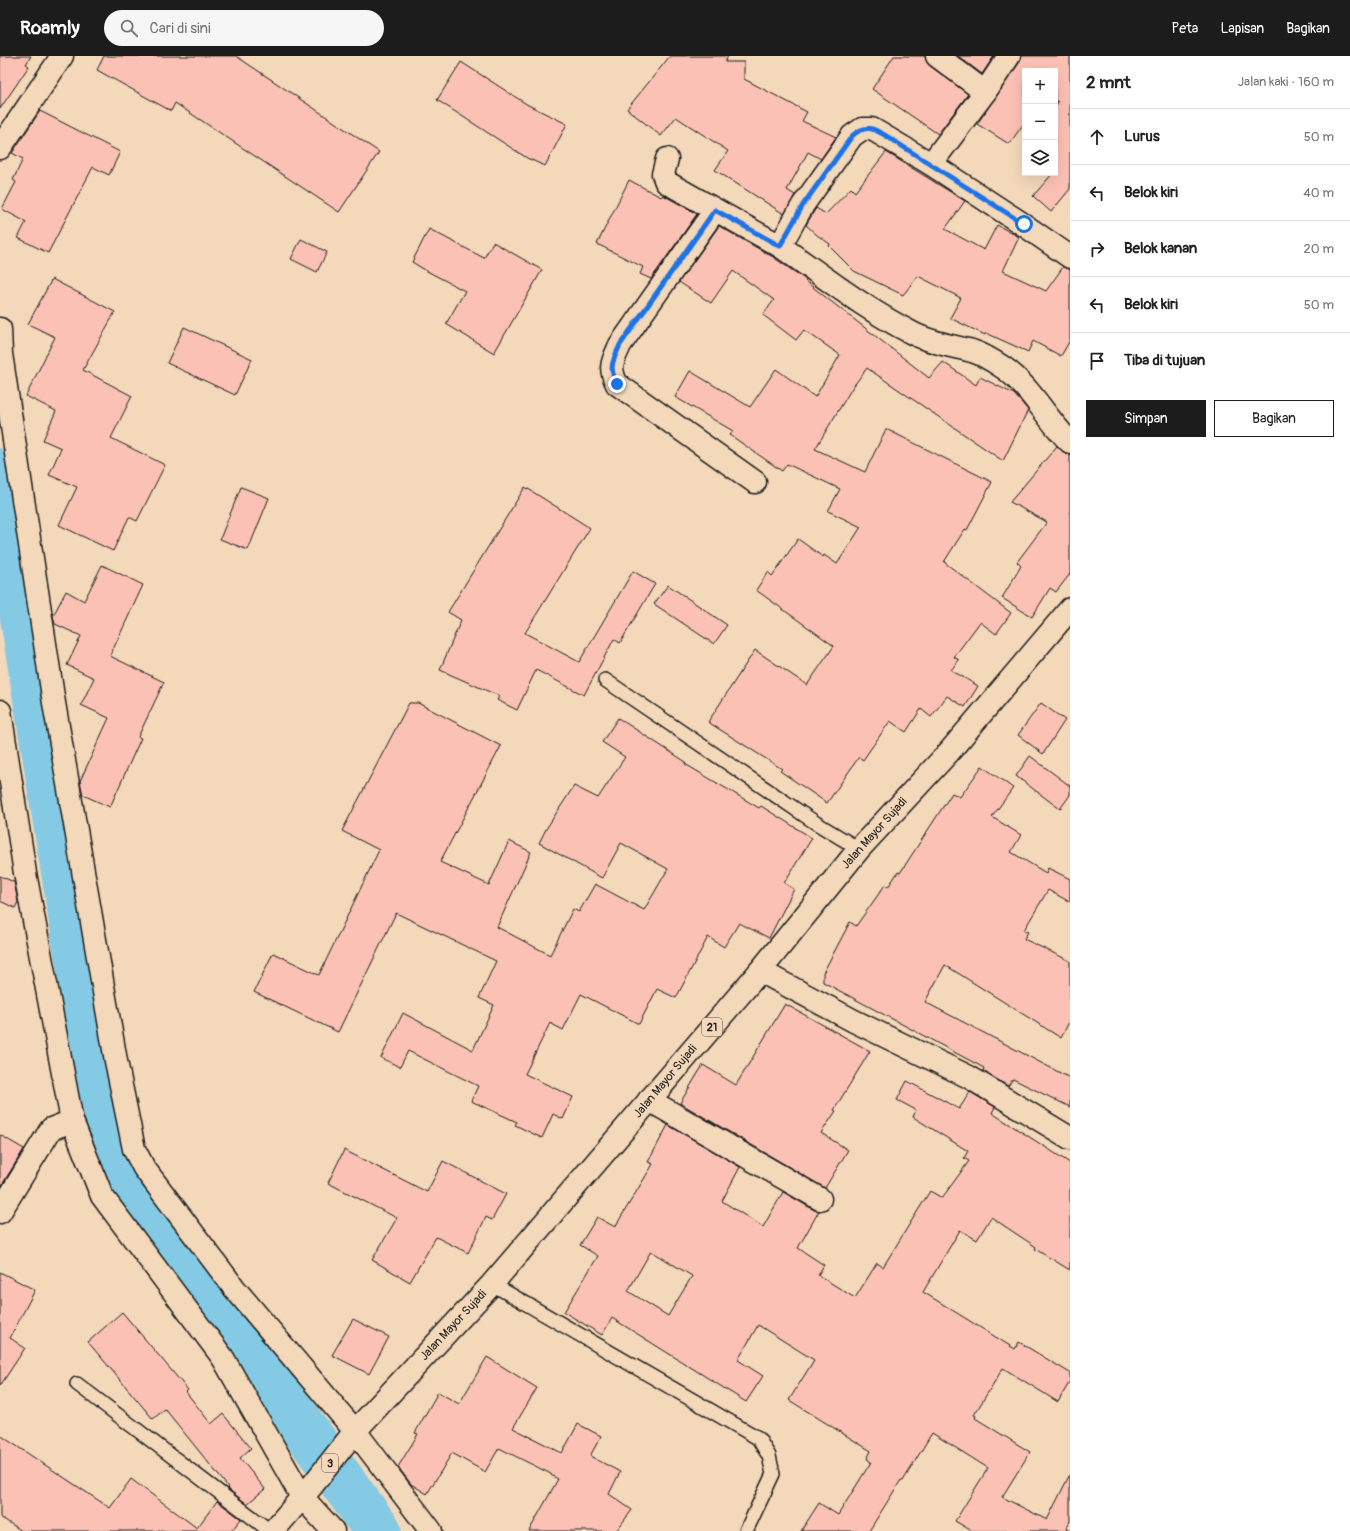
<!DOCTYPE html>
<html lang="id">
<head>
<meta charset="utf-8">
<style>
	:root { --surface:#fff; --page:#f6f6f6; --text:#222; --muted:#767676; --line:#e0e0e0; --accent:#1c1c1c }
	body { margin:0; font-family:Pangolin,sans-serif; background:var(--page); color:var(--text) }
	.controls { position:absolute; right:12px; top:12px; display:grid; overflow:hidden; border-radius:0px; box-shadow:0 4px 16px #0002 }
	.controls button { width:36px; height:36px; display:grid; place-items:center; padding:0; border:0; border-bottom:1px solid var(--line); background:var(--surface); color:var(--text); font:20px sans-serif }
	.stop { position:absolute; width:12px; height:12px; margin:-9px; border:3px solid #1a73e8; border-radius:50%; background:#fff }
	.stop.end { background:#1a73e8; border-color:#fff; box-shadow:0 1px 4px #0008 }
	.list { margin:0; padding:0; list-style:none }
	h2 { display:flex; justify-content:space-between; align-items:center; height:52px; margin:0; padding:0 16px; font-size:17px }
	h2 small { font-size:13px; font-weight:400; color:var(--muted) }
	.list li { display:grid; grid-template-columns:26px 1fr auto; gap:12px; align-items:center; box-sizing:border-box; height:56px; padding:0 16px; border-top:1px solid var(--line) }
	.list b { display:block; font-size:15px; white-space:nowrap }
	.list em { font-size:13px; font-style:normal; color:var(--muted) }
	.actions { display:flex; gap:8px; padding:12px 16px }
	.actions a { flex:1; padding:9px 0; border:1px solid var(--accent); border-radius:0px; text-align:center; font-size:14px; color:var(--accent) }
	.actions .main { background:var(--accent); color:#fff }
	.icon { flex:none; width:22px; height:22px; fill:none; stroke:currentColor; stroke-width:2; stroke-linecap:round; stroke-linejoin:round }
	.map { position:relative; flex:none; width:1070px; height:1475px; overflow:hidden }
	header { display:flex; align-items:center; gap:24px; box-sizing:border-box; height:56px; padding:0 20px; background:var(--accent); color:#fff }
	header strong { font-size:19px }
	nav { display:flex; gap:22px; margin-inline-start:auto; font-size:14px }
	.search { width:280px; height:36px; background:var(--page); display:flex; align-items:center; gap:10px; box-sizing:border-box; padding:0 14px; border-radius:22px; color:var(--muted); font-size:15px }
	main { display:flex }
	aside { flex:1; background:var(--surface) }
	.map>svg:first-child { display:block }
</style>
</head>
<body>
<header>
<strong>Roamly</strong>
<div class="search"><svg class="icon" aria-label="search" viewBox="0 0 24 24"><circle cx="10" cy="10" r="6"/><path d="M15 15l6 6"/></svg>Cari di sini</div>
<nav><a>Peta</a><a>Lapisan</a><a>Bagikan</a></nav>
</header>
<main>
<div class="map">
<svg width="1070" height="1475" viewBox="0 0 1070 1475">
	<rect width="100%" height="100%" fill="#f3d8ba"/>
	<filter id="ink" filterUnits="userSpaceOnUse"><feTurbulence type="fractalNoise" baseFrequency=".025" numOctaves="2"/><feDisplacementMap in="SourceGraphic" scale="8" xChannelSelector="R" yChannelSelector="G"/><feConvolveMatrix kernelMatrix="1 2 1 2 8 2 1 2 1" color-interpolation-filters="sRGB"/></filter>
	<g filter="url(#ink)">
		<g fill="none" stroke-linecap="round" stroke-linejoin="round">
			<path stroke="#84cae5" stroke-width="47" d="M0,416L111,1105L378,1475"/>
		</g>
		<g fill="#fcc1b5" stroke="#1c1c1c" fill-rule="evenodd">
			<path d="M0,0H31L26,8L29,10L0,53Z"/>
			<path d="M104,0H236L379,96L339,156L175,47L171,55L97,14Z"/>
			<path d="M670,0H728L725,6H744V23L807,56L802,65L836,81L821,103L808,96L787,134L795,139L784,158L715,114L728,95L676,61L661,80L627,53Z"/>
			<path d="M894,0H925L926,5L930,10L968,38L938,78L872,33Z"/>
			<path d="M958,0H994L982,18Z"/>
			<path d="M1021,0H1070V133L1051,156L1033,140L1053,117H1055V52L1058,46L1055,44V15H1025V66L1009,88L977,68L1019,7Z"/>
			<path d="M461,6L528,49L567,68L545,110L527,102L437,44Z"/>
			<path d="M40,55L120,96L109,119L93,111L48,197L18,182L26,166L2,153L16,126L13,124L23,103L12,97Z"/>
			<path d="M886,96L965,145L945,173L984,194L997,169L1019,181L1003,215L1046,235L1063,211L1070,213V284L1061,300L1033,285L1028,296L986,277L985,279L950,262L961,242L918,220L903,239L854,215L829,190L830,188L817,179L806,169L816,152L826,158L851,132L855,136Z"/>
			<path d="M629,124L661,141L663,139L697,158L651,223L640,218L643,211L597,188Z"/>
			<path d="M719,170L773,201L806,224L805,225L929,322L943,306L976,329L980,321L1014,338L1028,354L1003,405L867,312L852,332L815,393L865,416L886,373L992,426L967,474L965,473L944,506L1011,557L996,578L980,566L954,601L959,604L951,614L978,630L965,651L947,640L931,661L921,653L906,676L890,665L863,704L859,701L827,747L780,715L782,713L708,666L755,594L807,629L834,590L756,534L768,516L772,520L798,483L823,501L824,499L837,508L861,471L828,455L840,433L787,408L782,415L730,379L733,375L675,341L690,315L750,351L776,313L815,341L840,299L804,274L796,284L763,259L774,244L733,215L711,247L679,226Z"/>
			<path d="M429,173L484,202L493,186L542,214L494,297L446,268L465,235L425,214L412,206Z"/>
			<path d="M301,183L327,196L317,216L291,203Z"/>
			<path d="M52,223L115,256L83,314L132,340L111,382L165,409L137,465L129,461L113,495L59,469L77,431L49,419L61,392L43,384L56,355L26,340L55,281L28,268Z"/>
			<path d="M184,271L252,303L235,339L167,307Z"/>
			<path d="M1057,390L1066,398H1070V518L1056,536L1050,532L1032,561L1002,542L1021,510L1017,506L1047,466L1010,446Z"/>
			<path d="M241,431L269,442L248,494L220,483Z"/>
			<path d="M525,431L590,472L525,577L579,606L633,515L655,528L620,587L614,583L584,639L536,614L517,654L497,644L499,640L440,614L461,564L448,556Z"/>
			<path d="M102,509L143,529L110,600L164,626L138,681L141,682L110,751L83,739L80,725L109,662L81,649L94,622L67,609L81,580L55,568L53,560L66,535L84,545Z"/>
			<path d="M668,529L727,569L714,588L654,548Z"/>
			<path d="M409,647H418L501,690L440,806L489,829L509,785L531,796L497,871L550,899L573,853L579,856L595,828L644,854L668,813L621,787L602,822L539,787L546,773L574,730L598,742L625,701L602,686L618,662L686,706L685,708L759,752L761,750L812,782L784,827L794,833L769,882L739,867L724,891L708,881L676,942L657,933L639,968L581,938L563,974L550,967L525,1018L573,1041L563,1063L553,1058L542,1082L515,1069L517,1066L471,1045L478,1030L408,995L400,1011L381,1002L403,957L473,994L494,949L479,942L496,905L396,857L338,976L254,936L273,897L319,919L379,794L342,775Z"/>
			<path d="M1041,647L1065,664L1043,698L1018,679Z"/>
			<path d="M1030,700L1070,730V739L1060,753L1016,720Z"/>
			<path d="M982,710L1013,732L992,761L1021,779L1011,796L1046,817L1048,812L1070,823V846L1048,834L1024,874L1028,876L1024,883L1070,905V964L1061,982L945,909L925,946L1070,1022V1051L1013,1023L1008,1030L983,1015L984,1012L823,926V917L850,866L856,870L885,829L888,831L898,816L900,817L952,737L960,741Z"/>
			<path d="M0,820L14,826L18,846L15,852L0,845Z"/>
			<path d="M785,948L870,995L834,1054L836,1055L821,1077L848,1094L825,1132L680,1047L703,1009L736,1029Z"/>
			<path d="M907,1025L959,1053L970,1036L995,1051L992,1057L1070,1107V1214L1035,1193L1036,1191L991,1161L977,1184L960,1174L923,1236L1015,1293L1019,1286L1070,1317V1325L1058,1346L1003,1312L974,1359L976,1360L975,1362L1030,1396L1002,1441L1047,1464L1070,1418V1465L1066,1473L1070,1475H972L955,1465L988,1412L932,1377L903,1425L901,1424L869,1475H801L819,1447L838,1459L871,1406L867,1403L871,1395L789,1344L814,1304L758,1269L738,1304L763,1320L746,1346L612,1262L602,1279L564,1256L598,1200L580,1189L597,1161L615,1171L653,1108L648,1106L668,1069L740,1111L722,1145L763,1171L783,1136L814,1154L819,1155L798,1192L824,1209L818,1219L855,1242L877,1207L883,1211L930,1135L942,1142L969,1105L964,1102L968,1095L913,1061L916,1054L897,1044ZM651,1195L692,1220L668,1260L628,1235Z"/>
			<path d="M0,1079L24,1093L0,1132Z"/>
			<path d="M344,1094L427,1136L443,1105L506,1138L492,1164L486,1161L468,1197L436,1181L410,1226L372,1204L397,1162L328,1127Z"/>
			<path d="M0,1216L35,1234L10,1282L25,1292L0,1330Z"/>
			<path d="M122,1256L188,1334L186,1336L211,1368L223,1358L251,1392L240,1402L265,1433L247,1448L227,1432L228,1431L165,1353L153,1363L88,1286Z"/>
			<path d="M353,1263L389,1281L369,1318L332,1299Z"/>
			<path d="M487,1301L537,1332L513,1372L562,1397L578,1368L601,1380L590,1400L620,1416L609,1438L632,1454L616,1475H529L558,1423L551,1419V1418L499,1392L485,1416L452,1397L427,1438L411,1428L398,1411L418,1378L415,1377L438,1336L459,1348Z"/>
			<path d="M0,1379L110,1452L131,1423L197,1472L217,1445L241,1463L231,1475H22L0,1461Z"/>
		</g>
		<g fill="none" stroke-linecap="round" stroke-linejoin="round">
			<defs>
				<g id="service">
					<path d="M605,624L816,767L859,793"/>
					<path d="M492,1228L758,1382L769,1400L773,1418L746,1475"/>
					<path d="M77,1328L270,1475"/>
				</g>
				<g id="minor">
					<path d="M937,0L985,36"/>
					<path d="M1009,0L985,36L931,108L1024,169L1070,201"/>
					<path d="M0,92L62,0"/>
					<path d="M667,103L663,118L666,126L780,190"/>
					<path d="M931,108L872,73H862L852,80L803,149L780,190C823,220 866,254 914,278C932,287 953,290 972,295C982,298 995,306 1004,312C1032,332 1046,363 1070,386"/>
					<path d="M715,154L620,289C613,305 608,311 617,328L755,426"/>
					<path d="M0,273L1,298L54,647L116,1005L134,1093L144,1112L235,1233L355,1375L431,1475"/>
					<path d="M0,655L25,817L72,1065L102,1140L223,1302L302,1441L333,1475"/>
					<path d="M760,915L854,965L969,1021L1070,1082"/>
					<path d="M649,1044L820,1143"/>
					<path d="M0,1156L51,1073L72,1065"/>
				</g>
				<path id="trunk" d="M273,1475L311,1431L355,1375L492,1228L760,915L859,793L949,696L1070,553"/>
			</defs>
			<use href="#service" stroke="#1c1c1c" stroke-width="16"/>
			<use href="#minor" stroke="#1c1c1c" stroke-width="25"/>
			<use href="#trunk" stroke="#1c1c1c" stroke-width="25"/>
			<use href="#service" stroke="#f3d8ba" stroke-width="13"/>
			<use href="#minor" stroke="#f3d8ba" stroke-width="22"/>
			<use href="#trunk" stroke="#f3d8ba" stroke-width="22"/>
		</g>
	</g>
	<g fill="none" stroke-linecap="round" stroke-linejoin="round" filter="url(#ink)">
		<path stroke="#1a73e8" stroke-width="5" d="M617,328C608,311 613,305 620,289L715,154L780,190L803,149L852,80C867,66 876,74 891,83L1024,168"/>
	</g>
	<g text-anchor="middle" stroke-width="4" stroke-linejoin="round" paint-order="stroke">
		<g fill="#f3d8ba" stroke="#5c544b" stroke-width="1">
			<rect x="702" y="962" width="20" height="18" rx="3"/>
			<rect x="322" y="1398" width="16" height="18" rx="3"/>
		</g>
		<g font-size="11" font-weight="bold" fill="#1c1c1c">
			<text x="712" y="975">21</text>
			<text x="330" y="1411">3</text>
		</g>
		<g font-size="12" fill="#1c1c1c" stroke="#f3d8ba">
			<text transform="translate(874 777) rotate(-48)" y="4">Jalan Mayor Sujadi</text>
			<text transform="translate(665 1025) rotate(-50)" y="4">Jalan Mayor Sujadi</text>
			<text transform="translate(453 1269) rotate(-47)" y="4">Jalan Mayor Sujadi</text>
		</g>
	</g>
</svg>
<div class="controls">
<button>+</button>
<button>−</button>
<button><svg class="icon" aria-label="layers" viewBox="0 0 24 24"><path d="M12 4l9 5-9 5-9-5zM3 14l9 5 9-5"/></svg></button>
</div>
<div class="stop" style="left:1024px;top:168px"></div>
<div class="stop end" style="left:617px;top:328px"></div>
</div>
<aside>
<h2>2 mnt<small>Jalan kaki · 160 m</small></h2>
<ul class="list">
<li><svg class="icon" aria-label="ahead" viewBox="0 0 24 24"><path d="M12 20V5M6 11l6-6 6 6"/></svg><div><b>Lurus</b></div><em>50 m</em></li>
<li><svg class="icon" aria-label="left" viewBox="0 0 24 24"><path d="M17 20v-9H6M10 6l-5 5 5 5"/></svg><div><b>Belok kiri</b></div><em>40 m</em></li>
<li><svg class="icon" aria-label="right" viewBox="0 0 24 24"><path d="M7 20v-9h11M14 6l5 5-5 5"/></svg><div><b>Belok kanan</b></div><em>20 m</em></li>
<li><svg class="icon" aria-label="left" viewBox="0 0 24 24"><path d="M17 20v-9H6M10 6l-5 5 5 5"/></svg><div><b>Belok kiri</b></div><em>50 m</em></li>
<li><svg class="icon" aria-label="arrive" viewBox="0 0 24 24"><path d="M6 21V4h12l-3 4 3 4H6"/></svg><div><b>Tiba di tujuan</b></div></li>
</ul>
<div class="actions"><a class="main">Simpan</a><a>Bagikan</a></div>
</aside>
</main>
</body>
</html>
